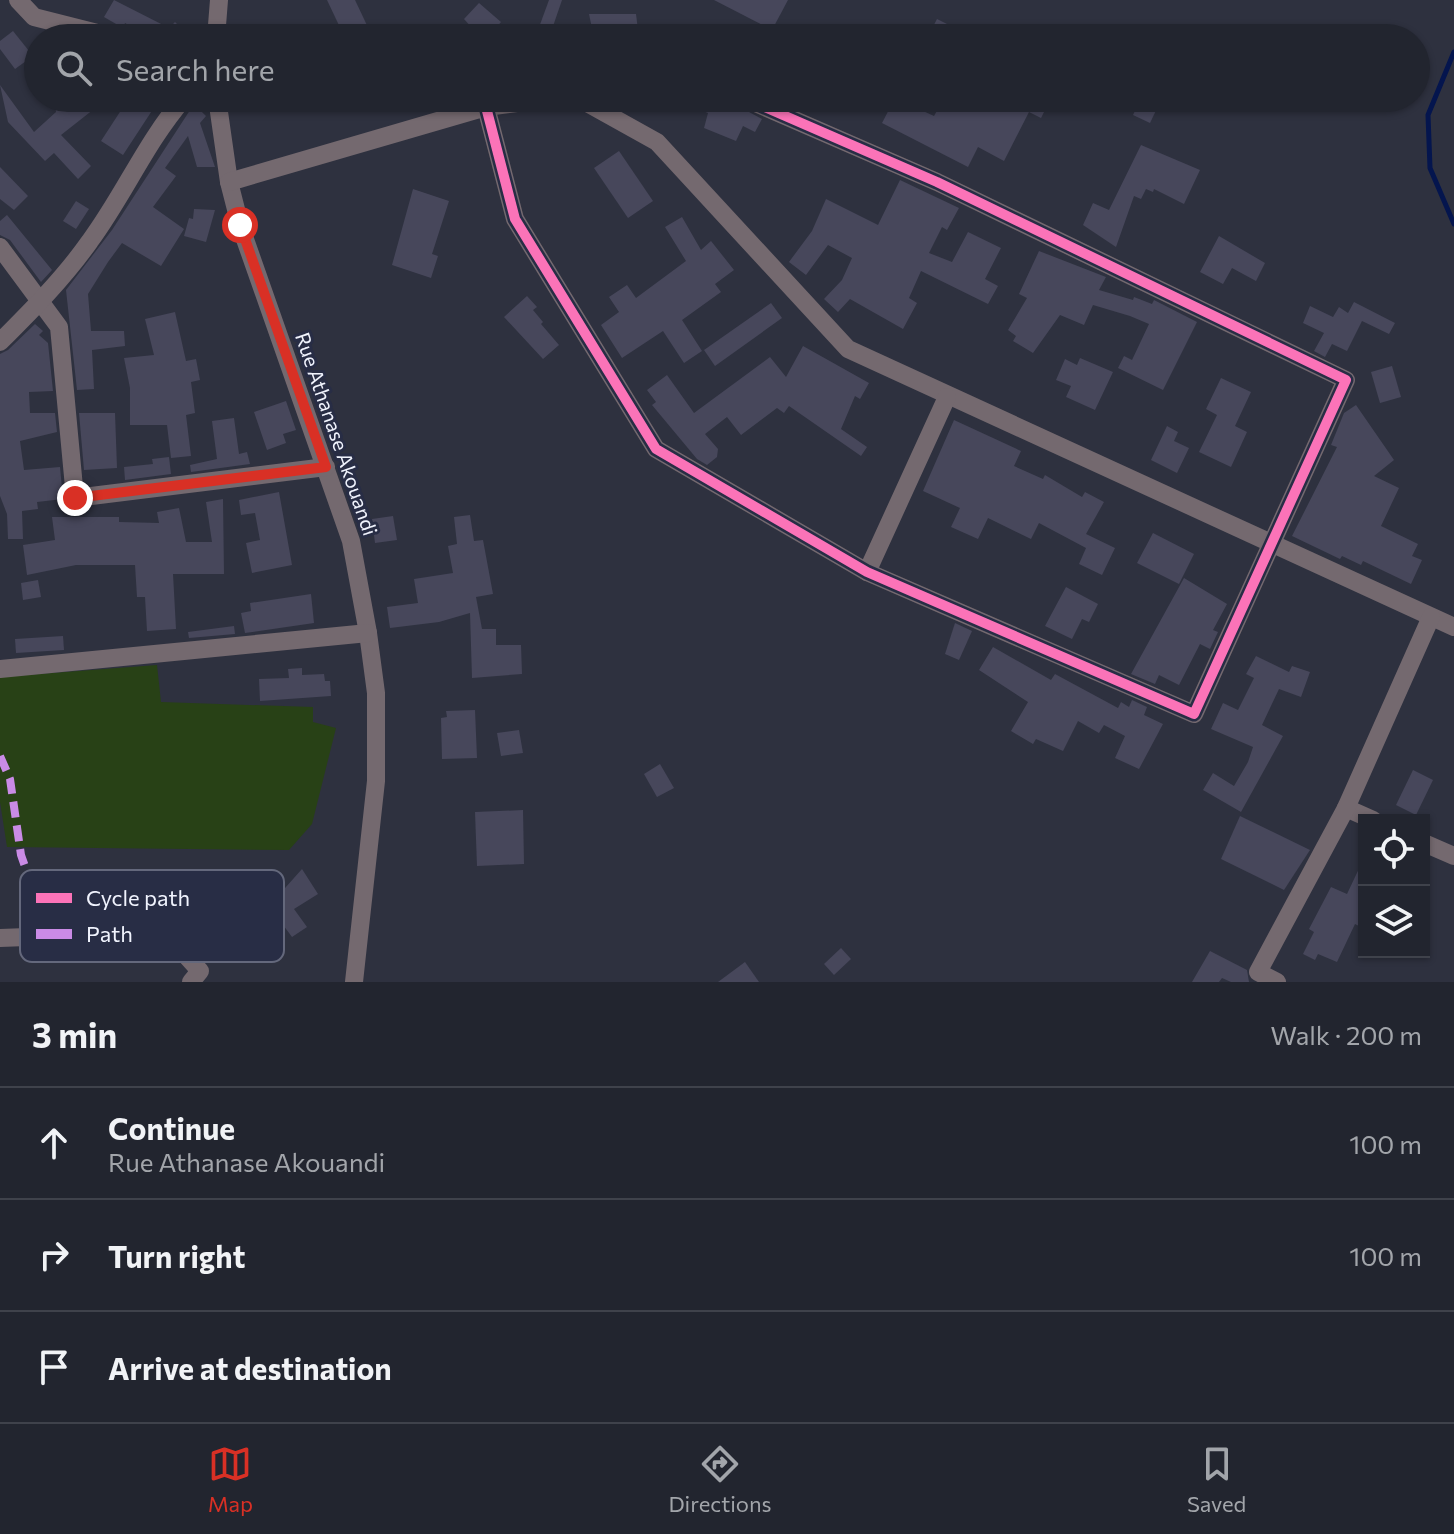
<!DOCTYPE html>
<html lang="en">
<head>
<meta charset="utf-8">
<style>
	:root { --surface:#22252f; --page:#2e313b; --text:#f1f3f6; --muted:#a2a5aa; --line:#3f424b; --accent:#d93025 }
	body { margin:0; font-family:Commissioner,sans-serif; background:var(--page); color:var(--text) }
	.controls { position:absolute; right:24px; bottom:24px; display:grid; overflow:hidden; border-radius:0px; box-shadow:0 2px 6px #0004 }
	.controls button { width:72px; height:72px; display:grid; place-items:center; padding:0; border:0; border-bottom:2px solid var(--line); background:var(--surface); color:var(--text); font:40px sans-serif }
	.stop { position:absolute; width:24px; height:24px; margin:-18px; border:6px solid #d93025; border-radius:50%; background:#fff }
	.stop.end { background:#d93025; border-color:#fff; box-shadow:0 2px 8px #0008 }
	.list { margin:0; padding:0; list-style:none }
	h2 { display:flex; justify-content:space-between; align-items:center; height:104px; margin:0; padding:0 32px; font-size:34px }
	h2 small { font-size:26px; font-weight:400; color:var(--muted) }
	.list li { display:grid; grid-template-columns:52px 1fr auto; gap:24px; align-items:center; box-sizing:border-box; height:112px; padding:0 32px; border-top:2px solid var(--line) }
	.list b { display:block; font-size:30px; white-space:nowrap }
	.list p { margin:0; font-size:26px; white-space:nowrap; color:var(--muted) }
	.list em { font-size:26px; font-style:normal; color:var(--muted) }
	.icon { flex:none; width:44px; height:44px; fill:none; stroke:currentColor; stroke-width:2; stroke-linecap:round; stroke-linejoin:round }
	.map { position:relative; flex:none; width:1454px; height:982px; overflow:hidden }
	.search { position:absolute; background:var(--surface); box-shadow:0 2px 6px #0004; left:24px; right:24px; top:24px; height:88px; display:flex; align-items:center; gap:20px; box-sizing:border-box; padding:0 28px; border-radius:44px; color:var(--muted); font-size:30px }
	.sheet { height:440px; background:var(--surface) }
	nav { display:flex; justify-content:space-around; align-items:center; box-sizing:border-box; height:112px; border-top:2px solid var(--line); background:var(--surface); font-size:22px; color:var(--muted) }
	nav a { display:grid; justify-items:center; gap:4px }
	nav .on { color:var(--accent) }
	.map>svg:first-child { display:block }
</style>
</head>
<body>
<div class="map">
<svg width="1454" height="982" viewBox="0 0 1454 982">
	<rect width="100%" height="100%" fill="#2e313f"/>
	<path fill="#284116" d="M157,665L161,702L313,707V722L336,728L312,824L289,850L7,847L0,802V677Z"/>
	<g fill="none" stroke-linecap="round" stroke-linejoin="round">
		<path stroke="#04154e" stroke-width="5" d="M1454,52L1428,115L1430,168L1454,224"/>
	</g>
	<g fill="#47475b">
		<path d="M114,0L169,28L175,22L191,38H151L125,23L123,28L104,17Z"/>
		<path d="M327,0H355L373,38H345Z"/>
		<path d="M549,0H562L550,35L538,30Z"/>
		<path d="M714,0H788L772,30Z"/>
		<path d="M479,3L501,22L487,38H481L464,19Z"/>
		<path d="M589,14H636L639,38H594Z"/>
		<path d="M937,19L975,38H927Z"/>
		<path d="M13,31L33,56L15,69L0,49V41Z"/>
		<path d="M0,85L34,132L56,112L54,98H108L61,135L91,166L78,179L54,153L45,161L8,122Z"/>
		<path d="M129,98H169L161,107L157,103L123,155L101,141Z"/>
		<path d="M699,98H723L762,119L755,132L743,126L736,141L704,128L708,113L695,108Z"/>
		<path d="M895,98L934,116L944,98H1037L1047,106L1041,118L1029,112L1004,161L978,147L968,167L882,123Z"/>
		<path d="M1141,98H1162L1150,123L1133,115Z"/>
		<path d="M194,104L206,116L200,123L215,167H197L188,136L165,168L176,176L153,207L184,229L161,266L122,243L108,262L88,294L91,331H124L125,346L92,350L94,389L77,390L66,290L112,230Z"/>
		<path d="M1141,145L1200,170L1184,204L1154,189L1153,192L1146,189L1141,199L1134,196L1116,247L1083,225L1093,203L1109,210Z"/>
		<path d="M619,151L653,201L628,218L594,168Z"/>
		<path d="M0,167L28,196L14,210L0,199Z"/>
		<path d="M900,180L959,208L947,230L942,227L929,253L952,262L968,232L1001,248L985,279L998,286L988,304L921,271L909,298L917,303L903,329L850,299L838,312L824,299L842,280L852,258L828,245L806,275L789,262L812,231L826,199L878,225Z"/>
		<path d="M413,189L449,201L432,254L438,256L431,278L392,265Z"/>
		<path d="M76,201L89,209L76,229L63,221Z"/>
		<path d="M194,209L215,210L206,242L184,236L189,218L193,219Z"/>
		<path d="M7,215L52,270L41,282L10,240L0,235V221Z"/>
		<path d="M682,217L701,250L711,241L734,270L715,284L721,292L682,320L702,351L684,363L663,331L622,358L601,325L619,312L609,297L627,285L636,298L686,261L665,227Z"/>
		<path d="M1219,236L1265,263L1256,281L1232,268L1223,284L1200,272Z"/>
		<path d="M1039,251L1106,277L1099,290L1133,300L1134,297L1152,304L1154,300L1197,322L1163,390L1118,368L1124,356L1132,360L1149,324L1130,316L1093,305L1084,325L1060,315L1033,353L1013,341L1016,336L1008,330L1027,298L1019,294Z"/>
		<path d="M527,296L537,307L533,310L543,322L541,324L559,345L543,359L504,317Z"/>
		<path d="M1354,302L1395,323L1389,334L1362,321L1347,351L1332,344L1325,357L1314,351L1324,333L1303,323L1310,306L1333,317L1339,307L1348,313Z"/>
		<path d="M771,303L782,318L715,366L704,350Z"/>
		<path d="M175,312L186,361L196,359L200,380L191,382L195,413L186,415L191,456L171,458L167,425H130V388L124,358L154,355L145,319Z"/>
		<path d="M35,324L43,331L39,335L48,343L53,391L29,392L30,413H55L57,432L20,441L24,470L60,467L63,499L37,502L38,509L22,511L23,539H8L7,514L0,496V354L8,350Z"/>
		<path d="M803,346L869,383L860,399L855,396L841,429L867,447L861,456L789,406L784,413L777,408L741,435L727,417L705,434L718,449L717,457L707,465L697,459L652,405L656,402L647,390L667,375L694,413L770,357L786,377Z"/>
		<path d="M1080,358L1113,372L1095,410L1066,397L1071,386L1056,380L1065,359L1077,365Z"/>
		<path d="M1392,366L1401,397L1380,403L1371,372Z"/>
		<path d="M1221,378L1251,392L1235,426L1247,432L1231,467L1199,452L1217,415L1206,409Z"/>
		<path d="M286,401L296,430L283,434L286,443L267,450L254,412Z"/>
		<path d="M1356,405L1394,460L1374,476L1399,488L1381,526L1418,544L1412,556L1422,560L1411,584L1363,561L1361,565L1342,556L1340,559L1292,536L1337,447L1331,445L1344,413Z"/>
		<path d="M79,413H115L117,468L84,470Z"/>
		<path d="M234,418L239,454L247,452L250,464L191,472L190,465L217,459L212,421Z"/>
		<path d="M954,420L1021,451L1014,466L1043,479L1045,475L1082,497L1085,492L1104,502L1086,534L1115,548L1102,575L1079,564L1086,548L1039,523L1031,539L988,518L978,539L951,527L960,508L923,491Z"/>
		<path d="M1167,426L1178,432L1174,441L1189,448L1177,473L1151,460Z"/>
		<path d="M169,457L171,474L125,480L124,467L153,464L152,459Z"/>
		<path d="M279,492L292,565L252,573L246,543L260,540L255,513L241,515L239,500Z"/>
		<path d="M223,499L224,574H173L176,629L147,631L145,597H137L135,565H76L27,575L23,545L55,540L52,517H119V522L159,523L157,512L179,508L186,542H212L206,502Z"/>
		<path d="M470,515L474,541L483,540L493,594L476,597L482,629H496V645H521L522,674L472,678L470,613L439,622L390,628L387,607L418,603L414,579L453,573L448,546L457,544L454,517Z"/>
		<path d="M393,516L397,540L375,543L372,519Z"/>
		<path d="M1153,533L1194,554L1179,584L1137,563Z"/>
		<path d="M1184,578L1227,604L1213,630L1218,632L1210,649L1200,644L1179,685L1159,675L1155,684L1131,674Z"/>
		<path d="M38,580L41,597L23,600L21,583Z"/>
		<path d="M1066,587L1098,604L1089,622L1082,619L1072,639L1045,626Z"/>
		<path d="M311,594L314,623L245,633L241,613L251,611L250,603Z"/>
		<path d="M955,623L972,631L959,660L945,654Z"/>
		<path d="M234,626L235,634L189,638L188,632Z"/>
		<path d="M63,636L64,650L16,653L15,639Z"/>
		<path d="M993,647L1051,680L1055,674L1118,708L1121,702L1129,707L1132,700L1147,707L1144,715L1163,724L1139,769L1115,758L1125,736L1104,725L1099,733L1078,721L1063,751L1036,739L1033,744L1011,731L1028,702L979,670Z"/>
		<path d="M1256,656L1289,672L1292,666L1310,672L1301,697L1279,689L1262,725L1283,736L1241,812L1203,790L1213,773L1234,786L1248,762L1253,747L1211,729L1223,703L1238,710L1254,678L1246,674Z"/>
		<path d="M302,668V675L324,674L325,681H330L331,696L260,701L259,679L289,678L288,669Z"/>
		<path d="M475,710L477,758L442,759L441,718L447,717L446,711Z"/>
		<path d="M519,730L523,753L501,756L497,733Z"/>
		<path d="M660,764L674,788L657,797L644,774Z"/>
		<path d="M1413,770L1433,780L1416,815L1396,805Z"/>
		<path d="M523,810L524,864L477,866L475,812Z"/>
		<path d="M1240,816L1310,850L1284,890L1221,859Z"/>
		<path d="M1364,858V920L1361,927L1355,924L1337,962L1318,954L1315,960L1303,954L1314,932L1309,929L1331,887L1347,894Z"/>
		<path d="M302,869L318,894L294,909L307,927L292,937L269,906Z"/>
		<path d="M841,948L851,959L834,975L824,964Z"/>
		<path d="M1210,951L1247,970L1249,982H1231L1222,978L1219,982H1192Z"/>
		<path d="M745,962L759,982H718Z"/>
	</g>
	<g fill="none" stroke-linecap="round" stroke-linejoin="round">
		<g stroke="#74696f" stroke-width="18">
			<path d="M18,0L34,17L117,38"/>
			<path d="M216,38L219,0"/>
			<path d="M217,98L229,182L240,225L351,541L368,633L376,693V781L354,982"/>
			<path d="M578,98L657,142L848,349L1454,627"/>
			<path d="M486,107L515,219L656,449L867,572L1194,714L1346,380L937,182L744,98"/>
			<path d="M229,182L486,107L556,98"/>
			<path d="M0,247L59,327L75,498L326,467"/>
			<path d="M0,342C32,310 64,278 90,241C124,195 146,142 184,98"/>
			<path d="M867,572L947,397"/>
			<path d="M0,669L368,633"/>
			<path d="M1346,808L1373,820"/>
			<path d="M1424,843L1454,856"/>
			<path d="M0,938L133,933L182,951L200,971L191,982"/>
			<path d="M1277,982L1258,972L1346,808L1431,617"/>
		</g>
		<path stroke="#ca8be6" stroke-width="8" stroke-dasharray="16 8" stroke-linecap="butt" d="M0,756L10,779L21,855L50,937"/>
		<defs>
			<path id="cycleway" d="M486,107L515,219L656,449L867,572L1194,714L1346,380L937,182L744,98"/>
		</defs>
		<use href="#cycleway" stroke="#282d45" stroke-width="15"/>
		<use href="#cycleway" stroke="#fb73b8" stroke-width="10"/>
	</g>
	<g fill="none" stroke-linecap="round" stroke-linejoin="round">
		<path stroke="#d93025" stroke-width="10" d="M75,498L326,467L240,225"/>
	</g>
	<g text-anchor="middle" stroke-width="6" stroke-linejoin="round" paint-order="stroke">
		<g font-size="20" fill="#f0f3fd" stroke="#282d45">
			<text transform="translate(336 434) rotate(71)" y="7">Rue Athanase Akouandi</text>
		</g>
	</g>
	<rect x="20" y="870" width="264" height="92" rx="12" fill="#282d45" stroke="#64687c" stroke-width="2"/>
	<rect x="36" y="893" width="36" height="10" fill="#fb73b8"/>
	<rect x="36" y="929" width="36" height="10" fill="#ca8be6"/>
	<g font-size="22" fill="#f0f3fd">
		<text x="86" y="906">Cycle path</text>
		<text x="86" y="942">Path</text>
	</g>
</svg>
<div class="controls">
<button><svg class="icon" aria-label="locate" viewBox="0 0 24 24"><circle cx="12" cy="12" r="6"/><path d="M12 2v4M12 18v4M2 12h4M18 12h4"/></svg></button>
<button><svg class="icon" aria-label="layers" viewBox="0 0 24 24"><path d="M12 4l9 5-9 5-9-5zM3 14l9 5 9-5"/></svg></button>
</div>
<div class="stop" style="left:240px;top:225px"></div>
<div class="stop end" style="left:75px;top:498px"></div>
<div class="search"><svg class="icon" aria-label="search" viewBox="0 0 24 24"><circle cx="10" cy="10" r="6"/><path d="M15 15l6 6"/></svg>Search here</div>
</div>
<section class="sheet">
<h2>3 min<small>Walk · 200 m</small></h2>
<ul class="list">
<li><svg class="icon" aria-label="ahead" viewBox="0 0 24 24"><path d="M12 20V5M6 11l6-6 6 6"/></svg><div><b>Continue</b><p>Rue Athanase Akouandi</p></div><em>100 m</em></li>
<li><svg class="icon" aria-label="right" viewBox="0 0 24 24"><path d="M7 20v-9h11M14 6l5 5-5 5"/></svg><div><b>Turn right</b></div><em>100 m</em></li>
<li><svg class="icon" aria-label="arrive" viewBox="0 0 24 24"><path d="M6 21V4h12l-3 4 3 4H6"/></svg><div><b>Arrive at destination</b></div></li>
</ul>
</section>
<nav>
<a class="on"><svg class="icon" aria-label="map" viewBox="0 0 24 24"><path d="M3 6l6-2 6 2 6-2v14l-6 2-6-2-6 2zM9 4v14M15 6v14"/></svg>Map</a>
<a><svg class="icon" aria-label="directions" viewBox="0 0 24 24"><path d="M12 3l9 9-9 9-9-9zM9 14v-3h6M13 9l2 2-2 2"/></svg>Directions</a>
<a><svg class="icon" aria-label="saved" viewBox="0 0 24 24"><path d="M7 4h10v16l-5-4-5 4z"/></svg>Saved</a>
</nav>
</body>
</html>
